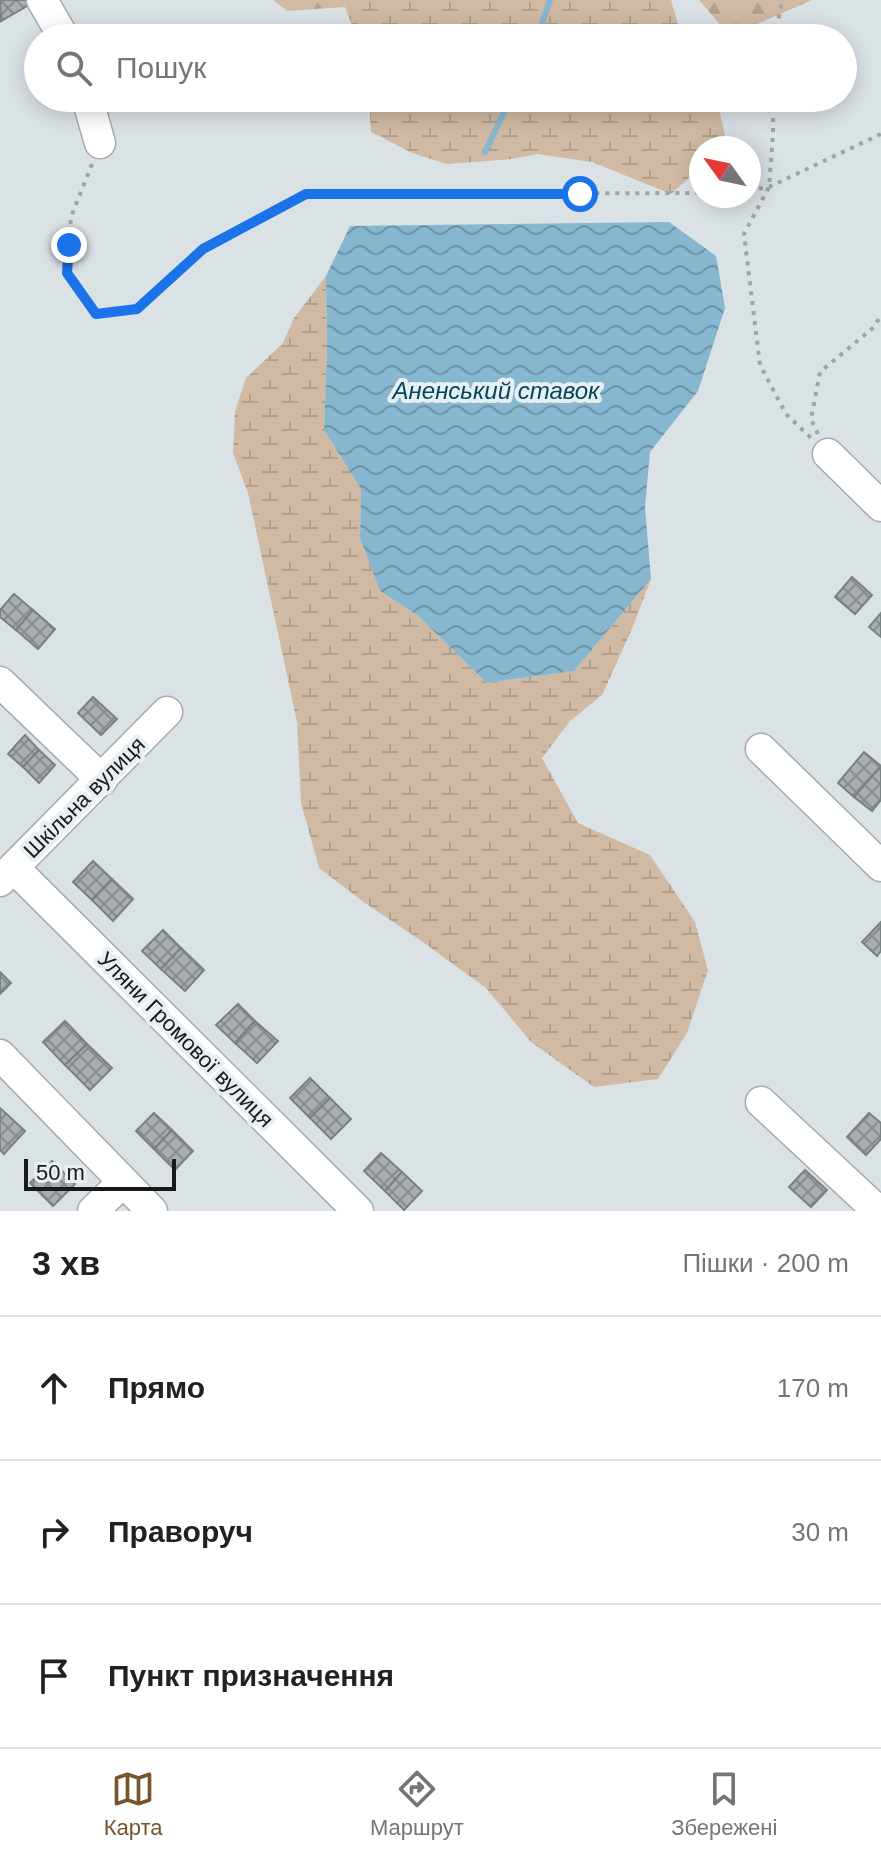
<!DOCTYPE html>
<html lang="uk">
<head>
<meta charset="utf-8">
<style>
	:root { --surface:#fff; --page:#f2f2f2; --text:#202124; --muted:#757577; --line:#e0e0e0; --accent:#76542c }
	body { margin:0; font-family:Helvetica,sans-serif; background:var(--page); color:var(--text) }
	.compass { position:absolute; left:689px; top:136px; width:72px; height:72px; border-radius:50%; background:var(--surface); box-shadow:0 4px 20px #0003; rotate:303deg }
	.scale { position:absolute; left:24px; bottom:20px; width:152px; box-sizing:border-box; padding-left:8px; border:4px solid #171a1b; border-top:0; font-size:22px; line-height:28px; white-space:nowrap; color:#171a1b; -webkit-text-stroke:6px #e8eff3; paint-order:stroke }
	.stop { position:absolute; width:24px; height:24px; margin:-18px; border:6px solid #1a73e8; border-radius:50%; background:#fff }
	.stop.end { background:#1a73e8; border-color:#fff; box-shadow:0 2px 8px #0008 }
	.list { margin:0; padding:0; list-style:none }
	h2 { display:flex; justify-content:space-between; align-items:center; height:104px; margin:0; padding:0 32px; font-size:34px }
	h2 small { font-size:26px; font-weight:400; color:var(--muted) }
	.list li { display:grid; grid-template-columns:52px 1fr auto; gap:24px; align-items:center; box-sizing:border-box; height:144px; padding:0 32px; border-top:2px solid var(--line) }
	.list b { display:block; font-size:30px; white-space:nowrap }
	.list em { font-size:26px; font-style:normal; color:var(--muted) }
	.icon { flex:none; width:44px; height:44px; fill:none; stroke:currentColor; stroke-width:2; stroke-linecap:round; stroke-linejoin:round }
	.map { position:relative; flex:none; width:881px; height:1211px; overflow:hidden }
	.search { position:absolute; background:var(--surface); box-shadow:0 4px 20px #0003; left:24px; right:24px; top:24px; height:88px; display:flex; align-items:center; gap:20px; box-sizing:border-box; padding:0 28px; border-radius:44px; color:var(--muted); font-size:30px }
	.sheet { height:536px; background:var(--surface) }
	nav { display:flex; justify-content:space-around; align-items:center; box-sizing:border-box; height:112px; border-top:2px solid var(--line); background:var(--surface); font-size:22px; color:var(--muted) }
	nav a { display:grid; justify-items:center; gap:4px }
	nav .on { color:var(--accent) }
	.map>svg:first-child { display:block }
</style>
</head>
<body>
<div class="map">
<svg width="881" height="1211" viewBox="0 0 881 1211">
	<defs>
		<pattern id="forest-firs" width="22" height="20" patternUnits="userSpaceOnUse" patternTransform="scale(2)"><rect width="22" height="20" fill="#d0baa3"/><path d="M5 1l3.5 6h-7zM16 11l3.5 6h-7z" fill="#b29f8c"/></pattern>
		<pattern id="wetland-marsh" width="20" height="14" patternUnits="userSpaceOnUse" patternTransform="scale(2)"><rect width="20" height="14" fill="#d0baa3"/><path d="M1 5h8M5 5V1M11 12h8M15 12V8" fill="none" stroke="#b29f8c"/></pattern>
		<pattern id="water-waves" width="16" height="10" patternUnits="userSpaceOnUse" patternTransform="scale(2)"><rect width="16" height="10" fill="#87b6cf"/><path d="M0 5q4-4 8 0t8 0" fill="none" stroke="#6d93a7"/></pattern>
		<pattern id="building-cross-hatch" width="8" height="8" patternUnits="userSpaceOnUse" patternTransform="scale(2)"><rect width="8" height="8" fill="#a7adb1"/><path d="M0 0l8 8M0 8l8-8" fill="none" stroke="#878c8f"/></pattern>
	</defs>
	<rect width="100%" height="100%" fill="#dbe2e6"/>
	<g fill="url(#forest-firs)">
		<path d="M273,0H346L345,7L287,11Z"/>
		<path d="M699,0H812L730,36Z"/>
	</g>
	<g fill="url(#wetland-marsh)">
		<path d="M346,0H671L682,38H357L345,7Z"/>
		<path d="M369,98H713L719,109L727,144L722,148H701V167L671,194L592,162L537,154L512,159L447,164L412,153L371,132Z"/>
		<path d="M326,276L327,350L324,430L361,489L360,538L380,591L417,615L487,683L574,671L651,579L632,629L602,695L570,721L542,758L578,823L650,855L695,922L708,970L687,1033L658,1079L594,1087L531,1042L486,988L420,940L365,903L319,868L301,803L297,722L248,493L233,453L235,411L246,378L283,343L294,318Z"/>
	</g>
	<path fill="url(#water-waves)" d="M669,222L716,256L725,308L698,391L650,452L645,507L651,579L574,671L487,683L417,615L380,591L360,538L361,489L324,430L327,350L326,276L350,226Z"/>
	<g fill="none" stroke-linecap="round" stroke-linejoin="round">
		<g stroke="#87b6cf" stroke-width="6">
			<path d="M537,38L550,0"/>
			<path d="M485,152L511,98"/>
		</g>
	</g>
	<g fill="url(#building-cross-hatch)" stroke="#7a8184" stroke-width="2">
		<path d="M0,0H26L29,5L1,21Z"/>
		<path d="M852,577L872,595L855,614L835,597Z"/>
		<path d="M14,594L33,610L16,630L0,617V610Z"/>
		<path d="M33,610L55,629L38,649L16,630Z"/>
		<path d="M881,613V637L869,627Z"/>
		<path d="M93,697L117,719L101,735L78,713Z"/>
		<path d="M25,735L39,750L23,767L8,754Z"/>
		<path d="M39,750L55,765L39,783L23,767Z"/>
		<path d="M864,752L881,766L854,797L838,783Z"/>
		<path d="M881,766V800L872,811L854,797Z"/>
		<path d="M93,861L112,879L92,900L73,882Z"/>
		<path d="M112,879L133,899L113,921L92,900Z"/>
		<path d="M881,922V951L877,956L862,942Z"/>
		<path d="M163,930L181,948L161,969L142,951Z"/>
		<path d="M181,948L204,970L185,991L161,969Z"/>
		<path d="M0,972L11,983L0,994Z"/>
		<path d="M238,1004L255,1021L235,1043L216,1025Z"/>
		<path d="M65,1021L87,1044L65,1065L43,1042Z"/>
		<path d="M255,1021L278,1041L257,1063L235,1043Z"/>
		<path d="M87,1044L112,1068L90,1090L65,1065Z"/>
		<path d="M310,1078L330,1098L310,1118L290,1098Z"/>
		<path d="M330,1098L351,1119L331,1139L310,1118Z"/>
		<path d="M0,1108L25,1131L4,1154L0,1150Z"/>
		<path d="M154,1113L172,1130L154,1149L136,1131Z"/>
		<path d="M869,1113L881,1123V1139L866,1155L847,1137Z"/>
		<path d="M172,1130L193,1151L175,1170L154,1149Z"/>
		<path d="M381,1153L402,1172L385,1191L364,1171Z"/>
		<path d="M52,1161L75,1184L53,1206L30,1183Z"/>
		<path d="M805,1170L827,1190L811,1207L789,1187Z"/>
		<path d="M402,1172L422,1191L404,1210L385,1191Z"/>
	</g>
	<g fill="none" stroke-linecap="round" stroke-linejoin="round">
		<defs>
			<g id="minor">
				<path d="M42,0L64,38"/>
				<path d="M87,98L100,143"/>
				<path d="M828,454L881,506"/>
				<path d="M0,682L102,780"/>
				<path d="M761,749L881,866"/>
				<path d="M14,868L358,1211"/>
				<path d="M0,881L167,712"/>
				<path d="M0,1055L152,1211"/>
				<path d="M761,1102L878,1211"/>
				<path d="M93,1211L123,1182"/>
			</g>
		</defs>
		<use href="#minor" stroke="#a4abaf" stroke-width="33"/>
		<g stroke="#9ea4a7" stroke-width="4" stroke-dasharray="4 6" stroke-linecap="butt">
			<path d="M775,38L782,0"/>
			<path d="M773,98V134L769,187L744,234L760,365L786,414L812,439"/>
			<path d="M92,164L71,217L67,273L96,314L137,309L203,249L306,194L701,193"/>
			<path d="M749,190L769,187L881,134"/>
			<path d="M818,434L811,419L820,372L874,327L881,315"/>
		</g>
		<use href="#minor" stroke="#fff" stroke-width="30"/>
	</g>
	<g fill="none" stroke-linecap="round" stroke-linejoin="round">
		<path stroke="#1a73e8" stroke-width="10" d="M69,245L67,273L96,314L137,309L203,249L306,194H580"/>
	</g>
	<g text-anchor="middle" stroke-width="8" stroke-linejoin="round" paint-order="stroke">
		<g font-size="22" fill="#171a1b" stroke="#e8eff3">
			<text transform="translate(84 797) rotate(-45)" y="8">Шкільна вулиця</text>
			<text transform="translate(186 1039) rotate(45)" y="8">Уляни Громової вулиця</text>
		</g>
		<g font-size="24" font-style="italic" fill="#044660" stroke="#e8eff3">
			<text x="496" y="399">Аненський ставок</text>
		</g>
	</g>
</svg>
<svg class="compass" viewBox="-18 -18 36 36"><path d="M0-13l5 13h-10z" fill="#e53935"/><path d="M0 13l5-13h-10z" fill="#757577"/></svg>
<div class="scale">50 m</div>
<div class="stop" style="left:580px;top:194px"></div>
<div class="stop end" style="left:69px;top:245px"></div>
<div class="search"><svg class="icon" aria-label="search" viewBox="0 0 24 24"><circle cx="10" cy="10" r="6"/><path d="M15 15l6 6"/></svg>Пошук</div>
</div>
<section class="sheet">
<h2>3 хв<small>Пішки · 200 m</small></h2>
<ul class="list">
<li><svg class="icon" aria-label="ahead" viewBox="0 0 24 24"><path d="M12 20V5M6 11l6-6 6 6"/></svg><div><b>Прямо</b></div><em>170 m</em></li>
<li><svg class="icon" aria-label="right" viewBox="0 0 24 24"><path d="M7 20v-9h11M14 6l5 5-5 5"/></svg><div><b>Праворуч</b></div><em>30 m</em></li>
<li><svg class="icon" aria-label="arrive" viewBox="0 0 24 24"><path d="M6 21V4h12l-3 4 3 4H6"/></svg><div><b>Пункт призначення</b></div></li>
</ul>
</section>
<nav>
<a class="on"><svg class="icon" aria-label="map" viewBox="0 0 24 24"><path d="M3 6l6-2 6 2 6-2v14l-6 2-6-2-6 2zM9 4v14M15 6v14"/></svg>Карта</a>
<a><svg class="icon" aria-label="directions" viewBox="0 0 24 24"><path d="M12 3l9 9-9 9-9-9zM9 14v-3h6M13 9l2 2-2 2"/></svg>Маршрут</a>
<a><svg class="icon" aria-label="saved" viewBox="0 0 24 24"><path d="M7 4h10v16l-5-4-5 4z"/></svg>Збережені</a>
</nav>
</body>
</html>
